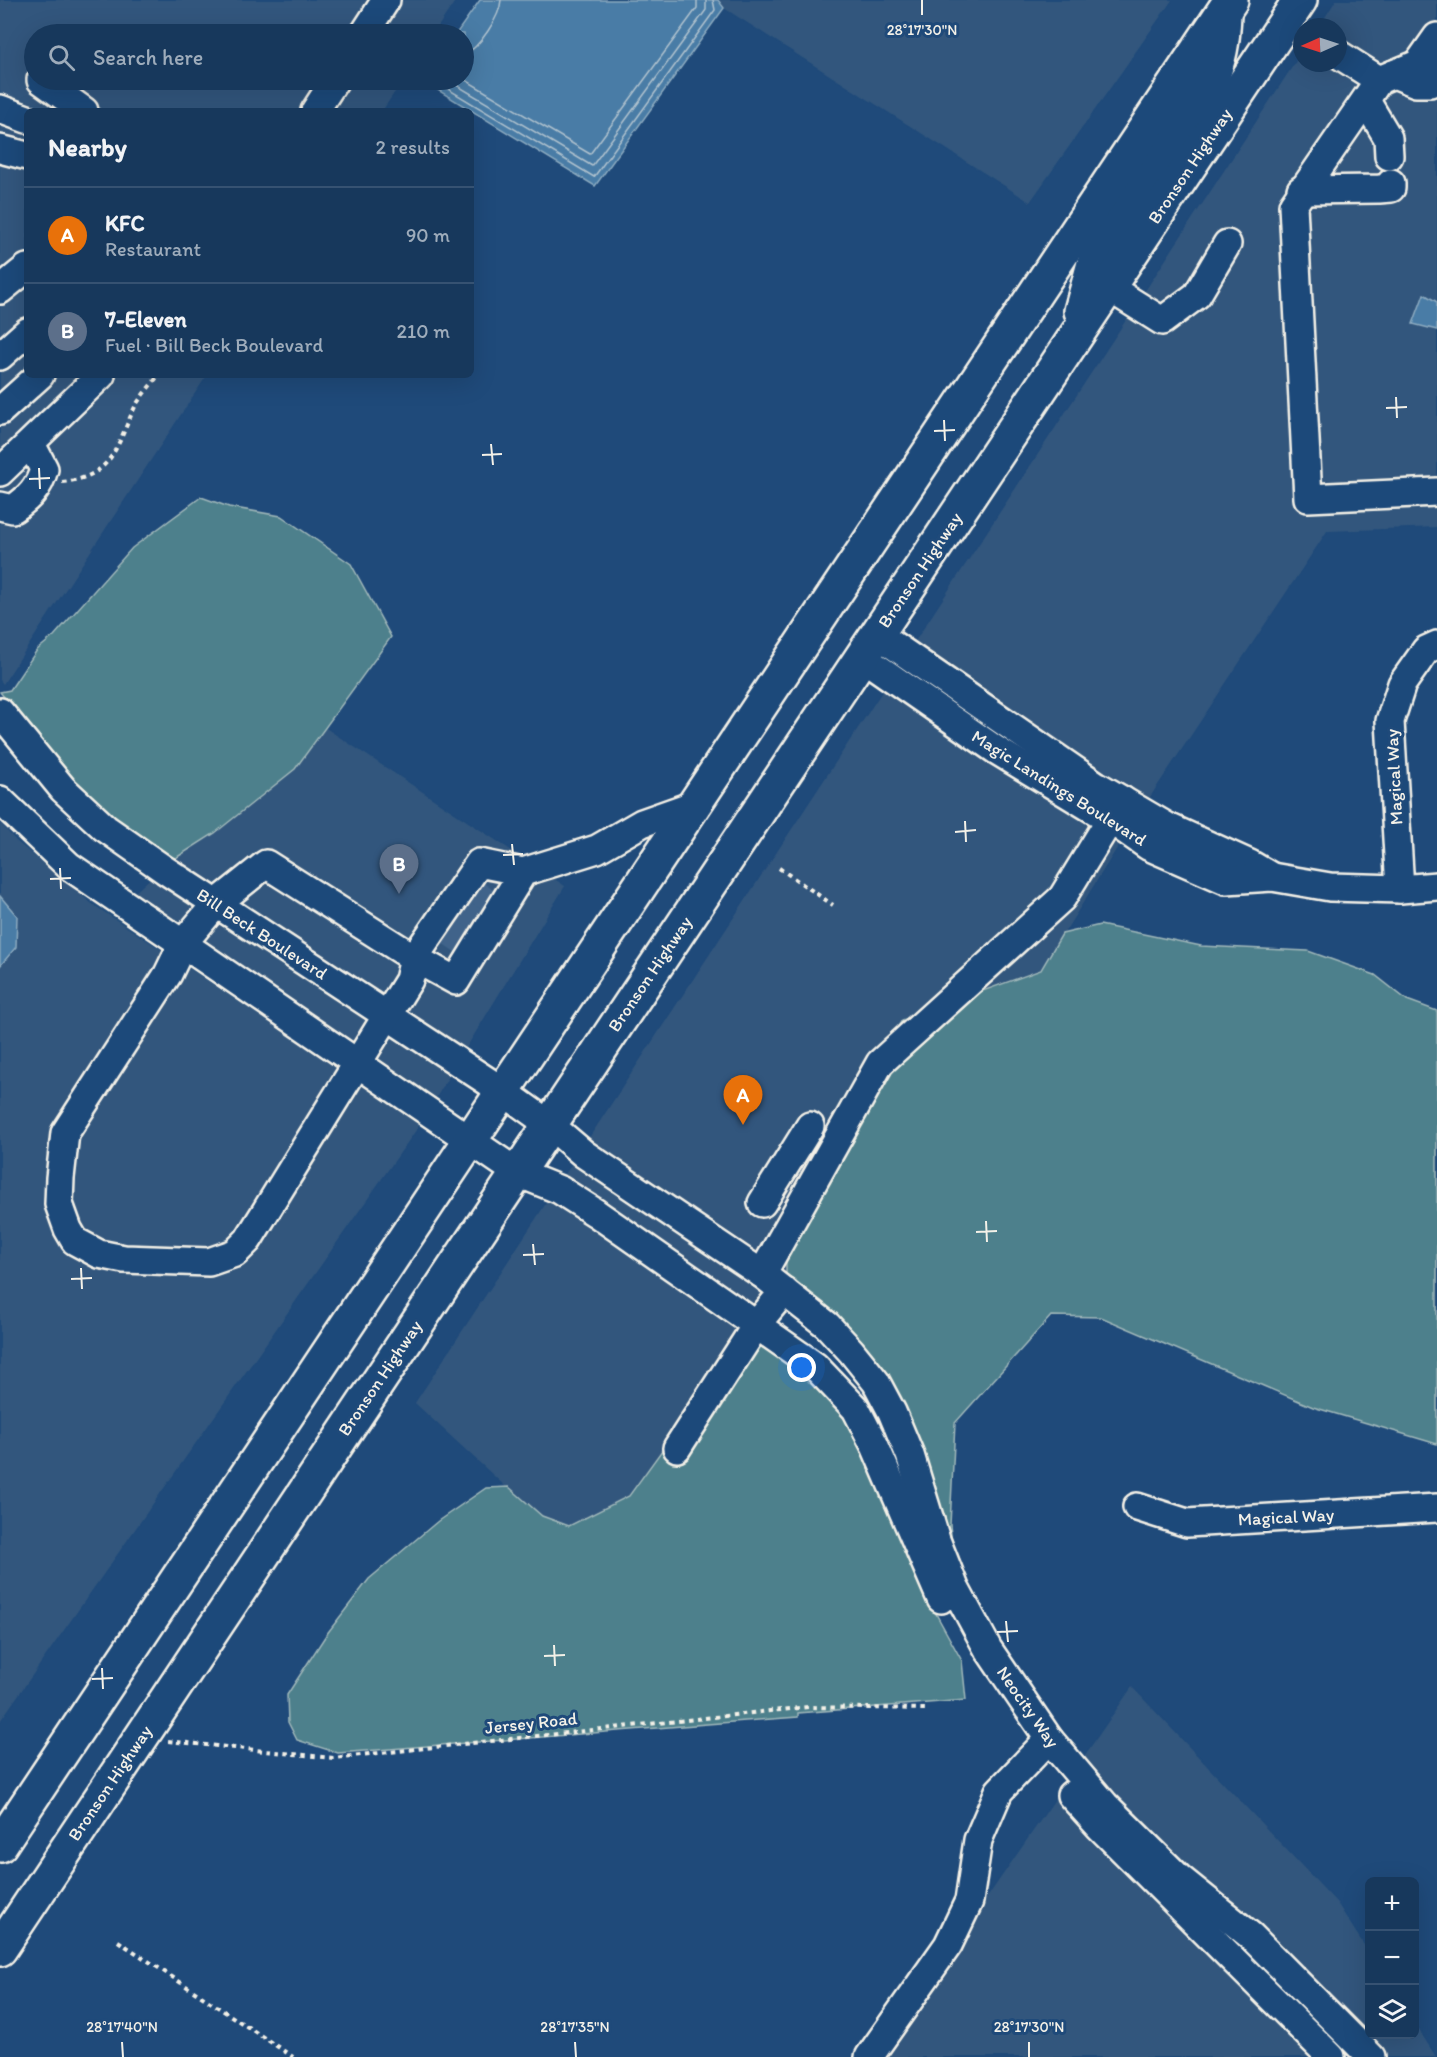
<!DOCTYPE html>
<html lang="en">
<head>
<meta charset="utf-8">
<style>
	:root { --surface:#17385c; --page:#244365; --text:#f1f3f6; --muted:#9eacbb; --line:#365272; --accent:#ff9aa2 }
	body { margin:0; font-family:Itim,sans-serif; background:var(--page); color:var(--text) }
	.controls { position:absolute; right:18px; bottom:18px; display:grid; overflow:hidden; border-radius:9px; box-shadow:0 6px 24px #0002 }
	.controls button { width:54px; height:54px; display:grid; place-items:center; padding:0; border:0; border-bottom:2px solid var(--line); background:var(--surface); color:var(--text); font:30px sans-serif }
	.compass { position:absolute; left:1293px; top:18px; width:54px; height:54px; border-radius:50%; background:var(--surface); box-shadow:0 6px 24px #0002; rotate:267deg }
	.you { position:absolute; left:802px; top:1368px; width:21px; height:21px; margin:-15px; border:4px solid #fff; border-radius:50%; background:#1a73e8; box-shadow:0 0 0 9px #1a73e833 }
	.badge { display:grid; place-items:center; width:39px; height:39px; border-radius:50%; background:var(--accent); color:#fff; font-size:20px; font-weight:700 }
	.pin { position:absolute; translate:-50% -50px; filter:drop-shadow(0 2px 3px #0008) }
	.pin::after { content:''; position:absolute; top:32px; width:21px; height:18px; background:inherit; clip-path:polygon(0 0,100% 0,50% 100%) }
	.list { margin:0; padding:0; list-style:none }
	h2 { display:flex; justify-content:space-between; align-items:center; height:78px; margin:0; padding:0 24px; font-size:26px }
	h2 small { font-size:20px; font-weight:400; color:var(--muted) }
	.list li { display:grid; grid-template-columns:39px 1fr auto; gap:18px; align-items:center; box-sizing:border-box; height:96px; padding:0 24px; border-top:2px solid var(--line) }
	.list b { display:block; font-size:22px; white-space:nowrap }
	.list p { margin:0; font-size:20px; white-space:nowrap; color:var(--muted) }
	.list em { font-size:20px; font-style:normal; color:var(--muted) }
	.icon { flex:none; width:33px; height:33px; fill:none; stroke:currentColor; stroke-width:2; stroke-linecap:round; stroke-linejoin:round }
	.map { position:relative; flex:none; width:1437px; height:2057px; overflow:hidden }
	.search { position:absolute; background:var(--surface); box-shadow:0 6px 24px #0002; left:24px; top:24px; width:450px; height:66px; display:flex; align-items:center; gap:15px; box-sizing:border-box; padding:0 21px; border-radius:33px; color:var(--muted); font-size:22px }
	.panel { position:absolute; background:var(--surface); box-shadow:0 6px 24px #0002; left:24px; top:108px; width:450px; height:270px; border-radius:9px }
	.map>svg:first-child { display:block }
</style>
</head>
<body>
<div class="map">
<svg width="1437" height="2057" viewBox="0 0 1437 2057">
	<rect width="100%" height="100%" fill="#1f4a7a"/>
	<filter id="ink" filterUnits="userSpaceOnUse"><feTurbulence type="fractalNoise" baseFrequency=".0167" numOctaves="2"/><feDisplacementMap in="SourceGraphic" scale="12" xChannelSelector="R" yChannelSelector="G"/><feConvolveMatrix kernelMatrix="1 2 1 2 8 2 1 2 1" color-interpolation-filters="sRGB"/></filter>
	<g filter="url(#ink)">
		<g fill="#33577d">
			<path d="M0,0H456L433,34H34V80H403L382,111H27V375H207L3,684L0,680Z"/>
			<path d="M718,0H1172L1030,202L724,8Z"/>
			<path d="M1336,0H1437V527L1327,531L1132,824L1041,970L902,1020L786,1279L629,1496L569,1526L542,1516L510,1487H506L415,1403L1302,52V63H1338V27H1319Z"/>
			<path d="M324,727L565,886L463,1053L171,861L215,833L295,769Z"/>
			<path d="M0,823L16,841L91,903L421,1123L0,1721Z"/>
			<path d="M154,875L452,1071L434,1101L131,896Z"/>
			<path d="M1132,1687L1337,1903L1369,1953L1370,2034H1414L1415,2024L1436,2057H1386L1259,1930L1188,1871L1114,1799L1081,1761Z"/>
			<path d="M1058,1795L1091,1833L1316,2057H877Z"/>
		</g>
		<g fill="#4e808c" stroke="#a1b8ba" stroke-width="1.5">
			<path d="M201,497L229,507L281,516L351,564L391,637L295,769L215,833L171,861L113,821L72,783L0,692L10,690L37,650L54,636L132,548Z"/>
			<path d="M1100,925L1201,946L1308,951L1375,975L1407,1000L1437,1011V1444L1313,1407L1101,1317L1051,1316L955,1423L950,1525L953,1553L920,1451L786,1279V1218L814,1163L902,1020L1041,970L1062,934Z"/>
			<path d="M748,1331L807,1374L846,1414L930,1603L962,1661L966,1700L798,1713V1717L338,1753L297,1740L288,1722L287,1695L326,1635L369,1579L438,1521L486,1488L509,1487L542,1516L569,1526L629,1496Z"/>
		</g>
		<g fill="#497ca6" stroke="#8dabc0" stroke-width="1.5">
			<path d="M480,0H718L724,8L595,186L423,81L464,80V34H456Z"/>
			<path d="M1424,294L1437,302V330L1413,324Z"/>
			<path d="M0,896L17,916L16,947L0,966Z"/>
		</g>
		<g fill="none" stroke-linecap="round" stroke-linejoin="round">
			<g stroke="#b0c2ce" stroke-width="1.5">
				<path d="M464,55C479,48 500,17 501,0"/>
				<path d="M464,79L590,154L697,8V0"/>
				<path d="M433,80L594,177L715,10L713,0"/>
				<path d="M448,80L592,166L706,10V0"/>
			</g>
			<g stroke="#3f638a" stroke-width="27" stroke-dasharray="27 14" stroke-linecap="butt">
				<path d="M473,892L489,903"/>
				<path d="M460,912L476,922"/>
				<path d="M448,931L463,941"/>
			</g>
			<defs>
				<g id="minor">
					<path d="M364,34L386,0"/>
					<path d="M1338,54L1379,80"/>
					<path d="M1437,62L1418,64L1379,80L1293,205L1308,498L1437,492"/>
					<path d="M1418,64L1437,37"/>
					<path d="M1394,74L1416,83H1430"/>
					<path d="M41,80L84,111"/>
					<path d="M1366,101L1388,138L1389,156"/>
					<path d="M0,109L27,119"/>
					<path d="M315,111L335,80"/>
					<path d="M0,149L27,156"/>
					<path d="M1301,190L1379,189L1391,188V183"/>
					<path d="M1108,287L1162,321L1197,295L1227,244"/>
					<path d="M0,290L27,268"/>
					<path d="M0,356L27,332"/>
					<path d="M0,411L40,375"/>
					<path d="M0,472L101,375"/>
					<path d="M0,506L13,509C29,498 39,488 44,469L31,444"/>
					<path d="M877,634L1096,785L1166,826L1250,864L1272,877"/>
					<path d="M862,657L996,750L1111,820L1148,846L1226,880L1272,877L1330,887L1400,889L1437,886"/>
					<path d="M0,712L63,789L105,828L165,870L504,1092L550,1125L584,1154L762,1274L827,1325L851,1351L876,1382L892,1412L910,1455L936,1540L955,1588L988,1649L1049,1739L1105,1805L1179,1878L1251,1936L1371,2057"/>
					<path d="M0,800L69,866L518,1173L560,1190L596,1213L815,1366L856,1409L875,1446L941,1599"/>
					<path d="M523,872L479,863L414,958L266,864L216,904L183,943L168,974L65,1133L60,1178L59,1204L68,1229L75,1241L99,1254L124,1259L209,1262L235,1253L248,1240L409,980L414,958L456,981L523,872L597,849L642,823L693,805"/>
					<path d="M1400,889L1390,721L1402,684L1426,650L1437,645"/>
					<path d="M762,1203L810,1126"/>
					<path d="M762,1274L880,1063L1062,898L1122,800"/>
					<path d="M677,1448L757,1324L784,1291"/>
					<path d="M1137,1507L1187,1523L1437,1508"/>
					<path d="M1071,1795L1100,1827L1331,2057"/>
					<path d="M869,2057L948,1945L969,1901L978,1840L999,1791L1049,1739"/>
				</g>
				<g id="highway">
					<path d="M1081,311L1099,245L1209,84C1220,61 1223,40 1224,14"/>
					<path d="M0,1845L1231,0"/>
					<path d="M0,1949L1300,0"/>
				</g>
			</defs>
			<use href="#minor" stroke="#f4f1e8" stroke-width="32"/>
			<use href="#highway" stroke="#f4f1e8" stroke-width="38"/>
			<g stroke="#f4f1e8" stroke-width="4" stroke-dasharray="4.5 4.5" stroke-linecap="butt">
				<path d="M62,482C115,477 116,444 136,405C142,395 151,385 159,375"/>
				<path d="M779,868L833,905"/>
				<path d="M168,1741L333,1758L808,1707L926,1709"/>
				<path d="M118,1941L293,2057"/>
			</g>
			<use href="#minor" stroke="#1f4a7a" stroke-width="27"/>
			<use href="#highway" stroke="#1f4a7a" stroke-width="33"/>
		</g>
	</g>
	<path fill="none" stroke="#f4f1e8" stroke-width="2" d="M922,0V15M1396,397L1397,418M1386,408L1407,407M944,420L945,441M934,431L955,430M491,444L493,465M482,455L502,454M39,468L40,489M29,479L50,478M965,821L966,842M955,832L976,830M512,844L514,865M503,855L523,854M60,868L61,889M50,879L71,878M986,1221L987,1242M976,1232L997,1231M533,1244L535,1265M523,1255L544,1254M81,1268L82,1289M71,1279L92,1278M1006,1621L1008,1642M997,1632L1018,1631M554,1645L555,1666M544,1656L565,1655M102,1668L103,1689M92,1679L113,1678M122,2042L123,2057M575,2042L576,2057M1029,2042V2057"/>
	<g text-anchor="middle" stroke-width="6" stroke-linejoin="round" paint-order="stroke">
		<g font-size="18" fill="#f4f1e8" stroke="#1f4a7a">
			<text transform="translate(1190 166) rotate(-56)" y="6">Bronson Highway</text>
			<text transform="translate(920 570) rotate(-56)" y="6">Bronson Highway</text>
			<text transform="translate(1394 777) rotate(-93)" y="6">Magical Way</text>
			<text transform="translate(1059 788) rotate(32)" y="6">Magic Landings Boulevard</text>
			<text transform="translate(262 934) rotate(33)" y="6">Bill Beck Boulevard</text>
			<text transform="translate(650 974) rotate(-56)" y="6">Bronson Highway</text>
			<text transform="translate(380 1378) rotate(-56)" y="6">Bronson Highway</text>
			<text transform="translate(1286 1517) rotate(-3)" y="6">Magical Way</text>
			<text transform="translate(1028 1707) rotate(55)" y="6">Neocity Way</text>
			<text transform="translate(531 1723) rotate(-6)" y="6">Jersey Road</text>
			<text transform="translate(110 1783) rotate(-56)" y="6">Bronson Highway</text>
		</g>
	</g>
	<g font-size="15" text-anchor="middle" fill="#f4f1e8" stroke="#1f4a7a" stroke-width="6" stroke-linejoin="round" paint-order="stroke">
		<text x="922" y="35">28°17'30"N</text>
		<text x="122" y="2032">28°17'40"N</text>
		<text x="575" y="2032">28°17'35"N</text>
		<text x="1029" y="2032">28°17'30"N</text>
	</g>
</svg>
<div class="controls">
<button>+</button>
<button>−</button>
<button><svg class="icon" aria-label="layers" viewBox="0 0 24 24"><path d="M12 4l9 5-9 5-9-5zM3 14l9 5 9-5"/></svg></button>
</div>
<svg class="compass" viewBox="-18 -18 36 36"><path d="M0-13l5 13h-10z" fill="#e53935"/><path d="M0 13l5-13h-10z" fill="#9eacbb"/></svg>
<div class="you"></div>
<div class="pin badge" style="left:743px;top:1125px;background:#e8710a">A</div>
<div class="pin badge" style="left:399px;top:894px;background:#5c6f8a">B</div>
<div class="search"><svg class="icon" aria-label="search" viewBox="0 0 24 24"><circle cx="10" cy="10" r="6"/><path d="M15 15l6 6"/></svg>Search here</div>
<section class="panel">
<h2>Nearby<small>2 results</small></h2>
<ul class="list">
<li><span class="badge" style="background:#e8710a">A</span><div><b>KFC</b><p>Restaurant</p></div><em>90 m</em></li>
<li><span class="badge" style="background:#5c6f8a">B</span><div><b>7-Eleven</b><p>Fuel · Bill Beck Boulevard</p></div><em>210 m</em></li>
</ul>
</section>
</div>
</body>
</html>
